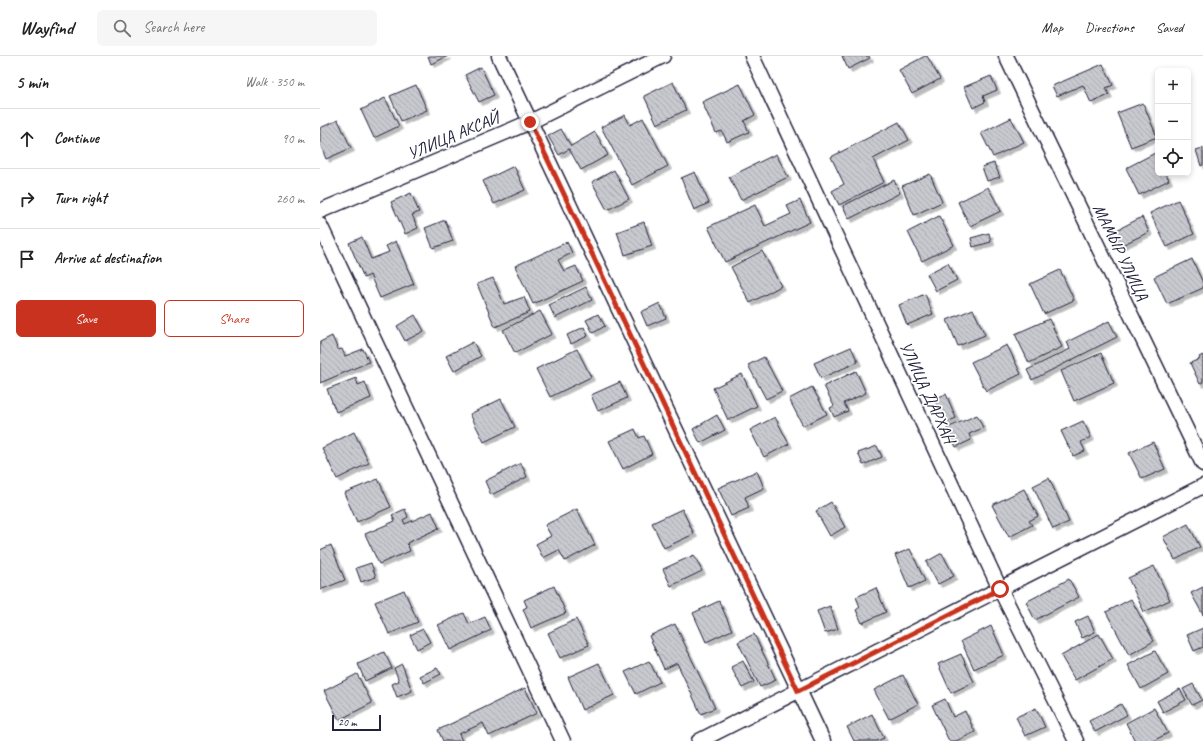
<!DOCTYPE html>
<html lang="en">
<head>
<meta charset="utf-8">
<style>
	:root { --surface:#fff; --page:#f6f6f6; --text:#222; --muted:#767676; --line:#e0e0e0; --accent:#c8321e }
	body { margin:0; font-family:Caveat,sans-serif; background:var(--page); color:var(--text) }
	.controls { position:absolute; right:12px; top:12px; display:grid; overflow:hidden; border-radius:6px; box-shadow:0 2px 6px #0003 }
	.controls button { width:36px; height:36px; display:grid; place-items:center; padding:0; border:0; border-bottom:1px solid var(--line); background:var(--surface); color:var(--text); font:20px sans-serif }
	.scale { position:absolute; left:12px; bottom:10px; width:49px; box-sizing:border-box; padding-left:4px; border:2px solid #22223b; border-top:0; font-size:11px; line-height:14px; white-space:nowrap; color:#22223b; -webkit-text-stroke:3px #fff; paint-order:stroke }
	.stop { position:absolute; width:12px; height:12px; margin:-9px; border:3px solid #c8321e; border-radius:50%; background:#fff }
	.stop.end { background:#c8321e; border-color:#fff; box-shadow:0 1px 4px #0008 }
	.list { margin:0; padding:0; list-style:none }
	h2 { display:flex; justify-content:space-between; align-items:center; height:52px; margin:0; padding:0 16px; font-size:17px }
	h2 small { font-size:13px; font-weight:400; color:var(--muted) }
	.list li { display:grid; grid-template-columns:26px 1fr auto; gap:12px; align-items:center; box-sizing:border-box; height:60px; padding:0 16px; border-top:1px solid var(--line) }
	.list b { display:block; font-size:15px; white-space:nowrap }
	.list em { font-size:13px; font-style:normal; color:var(--muted) }
	.actions { display:flex; gap:8px; padding:12px 16px }
	.actions a { flex:1; padding:9px 0; border:1px solid var(--accent); border-radius:6px; text-align:center; font-size:14px; color:var(--accent) }
	.actions .main { background:var(--accent); color:#fff }
	.icon { flex:none; width:22px; height:22px; fill:none; stroke:currentColor; stroke-width:2; stroke-linecap:round; stroke-linejoin:round }
	.map { position:relative; flex:none; width:883px; height:685px; overflow:hidden }
	header { display:flex; align-items:center; gap:24px; box-sizing:border-box; height:56px; padding:0 20px; background:var(--surface); border-bottom:1px solid var(--line) }
	header strong { font-size:19px }
	nav { display:flex; gap:22px; margin-inline-start:auto; font-size:14px }
	.search { width:280px; height:36px; background:var(--page); display:flex; align-items:center; gap:10px; box-sizing:border-box; padding:0 14px; border-radius:6px; color:var(--muted); font-size:15px }
	main { display:flex }
	aside { flex:1; background:var(--surface) }
	.map>svg:first-child { display:block }
</style>
</head>
<body>
<header>
<strong>Wayfind</strong>
<div class="search"><svg class="icon" aria-label="search" viewBox="0 0 24 24"><circle cx="10" cy="10" r="6"/><path d="M15 15l6 6"/></svg>Search here</div>
<nav><a>Map</a><a>Directions</a><a>Saved</a></nav>
</header>
<main>
<aside>
<h2>5 min<small>Walk · 350 m</small></h2>
<ul class="list">
<li><svg class="icon" aria-label="ahead" viewBox="0 0 24 24"><path d="M12 20V5M6 11l6-6 6 6"/></svg><div><b>Continue</b></div><em>90 m</em></li>
<li><svg class="icon" aria-label="right" viewBox="0 0 24 24"><path d="M7 20v-9h11M14 6l5 5-5 5"/></svg><div><b>Turn right</b></div><em>260 m</em></li>
<li><svg class="icon" aria-label="arrive" viewBox="0 0 24 24"><path d="M6 21V4h12l-3 4 3 4H6"/></svg><div><b>Arrive at destination</b></div></li>
</ul>
<div class="actions"><a class="main">Save</a><a>Share</a></div>
</aside>
<div class="map">
<svg width="883" height="685" viewBox="0 0 883 685">
	<defs>
		<pattern id="building-back-hatch" width="6" height="6" patternUnits="userSpaceOnUse"><rect width="6" height="6" fill="#c8c8cf"/><path d="M-1 5l2 2M0 0l6 6M5-1l2 2" fill="none" stroke="#acacb3"/></pattern>
		<filter id="shadow"><feDropShadow dx="3.5" dy="3.5" stdDeviation="0" flood-color="#0004"/></filter>
	</defs>
	<rect width="100%" height="100%" fill="#fff"/>
	<filter id="ink" filterUnits="userSpaceOnUse"><feTurbulence type="fractalNoise" baseFrequency=".025" numOctaves="2"/><feDisplacementMap in="SourceGraphic" scale="8" xChannelSelector="R" yChannelSelector="G"/><feConvolveMatrix kernelMatrix="1 2 1 2 8 2 1 2 1" color-interpolation-filters="sRGB"/></filter>
	<g filter="url(#ink)">
		<g fill="url(#building-back-hatch)" stroke="#22223b" filter="url(#shadow)">
			<path d="M108,0H128L111,8Z"/>
			<path d="M522,0H549L550,2L528,13Z"/>
			<path d="M605,0H607L620,23L592,38L579,14Z"/>
			<path d="M783,8L793,29L786,32L789,39L771,47L763,29L737,40L732,30Z"/>
			<path d="M161,11L174,39L159,46L145,19Z"/>
			<path d="M671,20L677,34L663,40L665,46L653,52L644,31Z"/>
			<path d="M353,26L366,54L337,68L324,40Z"/>
			<path d="M420,28L435,59L424,65L429,76L407,86L402,75L396,77L382,46Z"/>
			<path d="M96,29L107,54L81,65L70,40Z"/>
			<path d="M65,42L79,70L54,82L41,54Z"/>
			<path d="M823,47L837,81L811,91L797,57Z"/>
			<path d="M305,59L310,69L323,62L348,110L312,129L281,71Z"/>
			<path d="M691,62L704,86L673,101L661,77Z"/>
			<path d="M18,64L31,92L6,103L0,88V72Z"/>
			<path d="M579,66L589,84L553,103L564,126L519,149L512,135L524,128L511,101Z"/>
			<path d="M241,73L251,90L275,76L288,99L261,114L249,93L239,99L228,80Z"/>
			<path d="M883,92V109L881,110L876,94Z"/>
			<path d="M835,97L838,102V117H846L849,124L819,139L806,112Z"/>
			<path d="M456,98L468,121L421,144L409,121Z"/>
			<path d="M674,107L680,121L667,125L662,111Z"/>
			<path d="M194,110L205,134L174,148L163,125Z"/>
			<path d="M294,114L309,143L287,154L272,126Z"/>
			<path d="M375,116L389,147L374,154L361,122Z"/>
			<path d="M610,118L622,146L594,159L582,130Z"/>
			<path d="M574,124L580,137L529,163L523,150Z"/>
			<path d="M668,131L681,155L650,170L638,146Z"/>
			<path d="M91,137L99,156L92,159L98,172L85,178L71,146Z"/>
			<path d="M480,144L490,166L405,206L388,171L435,149L445,170L471,158L467,150Z"/>
			<path d="M858,144L874,178L847,191L830,157Z"/>
			<path d="M619,160L634,189L602,205L588,176Z"/>
			<path d="M822,161L829,176L798,191L791,177Z"/>
			<path d="M125,164L133,185L113,192L105,172Z"/>
			<path d="M324,166L332,190L305,199L297,176Z"/>
			<path d="M669,177L671,186L653,191L651,182Z"/>
			<path d="M42,181L51,203L69,196L66,190L76,185L94,228L60,242L50,219L44,222L29,187Z"/>
			<path d="M247,186L252,197L238,204L244,215L256,210L263,225L213,248L195,210Z"/>
			<path d="M442,195L461,230L430,247L411,211Z"/>
			<path d="M872,203L883,227V232L847,248L834,221Z"/>
			<path d="M628,207L637,224L616,235L607,218Z"/>
			<path d="M740,214L754,244L724,258L710,228Z"/>
			<path d="M173,222L184,248L204,241L210,256L175,271L157,228Z"/>
			<path d="M266,231L272,244L235,262L229,249Z"/>
			<path d="M605,238L613,258L587,269L579,249Z"/>
			<path d="M340,247L346,262L327,270L321,256Z"/>
			<path d="M653,253L665,279L638,290L627,264Z"/>
			<path d="M220,255L232,278L195,297L183,274Z"/>
			<path d="M278,258L285,270L273,277L266,264Z"/>
			<path d="M95,259L104,275L85,285L77,270Z"/>
			<path d="M729,263L742,291L709,307L695,278Z"/>
			<path d="M789,265L797,281L712,324L707,314L750,293L747,286Z"/>
			<path d="M264,271L268,280L251,288L247,279Z"/>
			<path d="M12,280L18,294L22,293L25,300L43,293L49,306L0,327V286Z"/>
			<path d="M153,286L161,300L134,315L126,300Z"/>
			<path d="M687,289L701,318L666,335L651,306Z"/>
			<path d="M531,291L538,306L501,322L494,307Z"/>
			<path d="M257,293L271,321L230,341L216,313Z"/>
			<path d="M781,297L794,327L754,345L741,315Z"/>
			<path d="M883,299V326L880,328L870,307L880,303L879,301Z"/>
			<path d="M444,301L462,335L446,343L428,309Z"/>
			<path d="M536,315L546,337L524,347L528,355L514,361L510,352L514,350L504,330Z"/>
			<path d="M422,318L437,350L408,364L393,332Z"/>
			<path d="M36,322L38,329L45,326L51,342L16,356L7,333Z"/>
			<path d="M300,326L307,342L278,355L271,339Z"/>
			<path d="M492,331L507,358L483,370L469,343Z"/>
			<path d="M626,338L636,362L625,367L614,343Z"/>
			<path d="M181,343L195,371L164,386L150,358Z"/>
			<path d="M397,359L405,374L380,387L373,373Z"/>
			<path d="M657,359L663,372L649,378L651,384L636,391L627,372Z"/>
			<path d="M455,361L469,388L444,401L430,374Z"/>
			<path d="M763,365L771,381L761,386L765,395L753,400L741,375Z"/>
			<path d="M315,373L319,382L324,380L332,398L303,413L289,385Z"/>
			<path d="M34,376L49,407L17,423L2,392Z"/>
			<path d="M833,386L845,413L822,423L809,397Z"/>
			<path d="M557,390L562,401L543,409L538,397Z"/>
			<path d="M201,407L207,421L171,439L165,425Z"/>
			<path d="M437,415L444,432L425,441L429,452L411,460L398,432Z"/>
			<path d="M729,422L749,466L733,473L713,430Z"/>
			<path d="M58,423L71,451L37,466L24,437Z"/>
			<path d="M704,433L718,460L709,465L712,469L689,481L672,449Z"/>
			<path d="M511,446L525,471L510,480L496,455Z"/>
			<path d="M85,453L88,461L83,464L85,468L112,456L119,472L87,487L90,495L59,508L45,478L75,465L72,459Z"/>
			<path d="M257,453L275,489L245,505L239,494L223,502L216,488L231,480L225,469Z"/>
			<path d="M362,453L374,478L344,492L332,467Z"/>
			<path d="M868,468L880,491L855,504L843,481Z"/>
			<path d="M11,489L25,524L0,534V494Z"/>
			<path d="M590,493L605,525L589,532L575,499Z"/>
			<path d="M622,497L634,520L618,528L606,506Z"/>
			<path d="M374,499L382,515L351,530L343,513Z"/>
			<path d="M51,507L56,521L41,526L36,512Z"/>
			<path d="M834,510L850,544L824,556L808,522Z"/>
			<path d="M749,523L759,541L715,564L706,546Z"/>
			<path d="M234,530L246,557L211,572L203,553L207,551L204,544Z"/>
			<path d="M883,531V559L871,537Z"/>
			<path d="M556,532L566,556L542,567L536,554L540,551L536,541Z"/>
			<path d="M84,534L98,566L69,578L55,546Z"/>
			<path d="M811,543L834,585L809,599L786,556Z"/>
			<path d="M399,545L412,574L386,586L373,557Z"/>
			<path d="M510,550L518,573L505,577L497,555Z"/>
			<path d="M144,557L149,568L165,561L171,574L130,594L118,569Z"/>
			<path d="M768,560L775,576L762,582L755,566Z"/>
			<path d="M256,563L269,589L240,602L228,577Z"/>
			<path d="M355,568L395,652L381,658L357,607L344,613L329,580Z"/>
			<path d="M671,570L684,599L654,613L641,585Z"/>
			<path d="M883,572V591L874,595L867,579Z"/>
			<path d="M103,573L110,586L97,593L90,579Z"/>
			<path d="M434,578L456,624L440,631L418,586Z"/>
			<path d="M779,578L793,603L755,624L741,600Z"/>
			<path d="M835,595L848,618L821,633L808,609Z"/>
			<path d="M64,596L72,612L45,625L38,608Z"/>
			<path d="M641,598L654,626L631,637L618,608Z"/>
			<path d="M329,605L340,626L316,638L305,616Z"/>
			<path d="M423,605L434,626L422,632L411,611Z"/>
			<path d="M279,607L294,639L262,654L248,621Z"/>
			<path d="M82,608L92,635L77,641L72,628L79,625L74,612Z"/>
			<path d="M117,612L121,618L104,627L100,620Z"/>
			<path d="M37,618L52,647L19,664L4,635Z"/>
			<path d="M583,619L598,648L569,663L554,634Z"/>
			<path d="M873,628L882,644L872,649L863,633Z"/>
			<path d="M205,632L217,657L169,680L163,667L139,678L142,685H123L118,674Z"/>
			<path d="M860,633L866,644L843,656L837,645Z"/>
			<path d="M625,643L633,661L645,655L655,676L636,685H629L612,649Z"/>
			<path d="M801,648L807,659L775,676L769,665Z"/>
			<path d="M716,652L725,671L705,680L696,661Z"/>
			<path d="M834,652L848,677L833,685H815L806,667Z"/>
			<path d="M552,658L564,682L557,685H534L527,671Z"/>
		</g>
		<g fill="none" stroke-linecap="round" stroke-linejoin="round">
			<defs>
				<g id="minor">
					<path d="M179,0L503,685"/>
					<path d="M432,0L680,533L756,685"/>
					<path d="M686,0L883,408"/>
					<path d="M0,155L210,66L343,0"/>
					<path d="M0,169L243,685"/>
					<path d="M379,685L883,430"/>
				</g>
			</defs>
			<use href="#minor" stroke="#22223b" stroke-width="17"/>
			<use href="#minor" stroke="#fff" stroke-width="14"/>
		</g>
	</g>
	<g fill="none" stroke-linecap="round" stroke-linejoin="round" filter="url(#ink)">
		<path stroke="#c8321e" stroke-width="5" d="M210,66L478,635L680,533"/>
	</g>
	<g text-anchor="middle" stroke-width="3.5" stroke-linejoin="round" paint-order="stroke">
		<g font-size="17" fill="#22223b" stroke="#fff">
			<text transform="translate(133 79) rotate(-23)" y="6">УЛИЦА АКСАЙ</text>
			<text transform="translate(801 196) rotate(64)" y="6">МАМЫР УЛИЦА</text>
			<text transform="translate(608 336) rotate(65)" y="6">УЛИЦА ДАРХАН</text>
		</g>
	</g>
</svg>
<div class="controls">
<button>+</button>
<button>−</button>
<button><svg class="icon" aria-label="locate" viewBox="0 0 24 24"><circle cx="12" cy="12" r="6"/><path d="M12 2v4M12 18v4M2 12h4M18 12h4"/></svg></button>
</div>
<div class="scale">20 m</div>
<div class="stop" style="left:680px;top:533px"></div>
<div class="stop end" style="left:210px;top:66px"></div>
</div>
</main>
</body>
</html>
